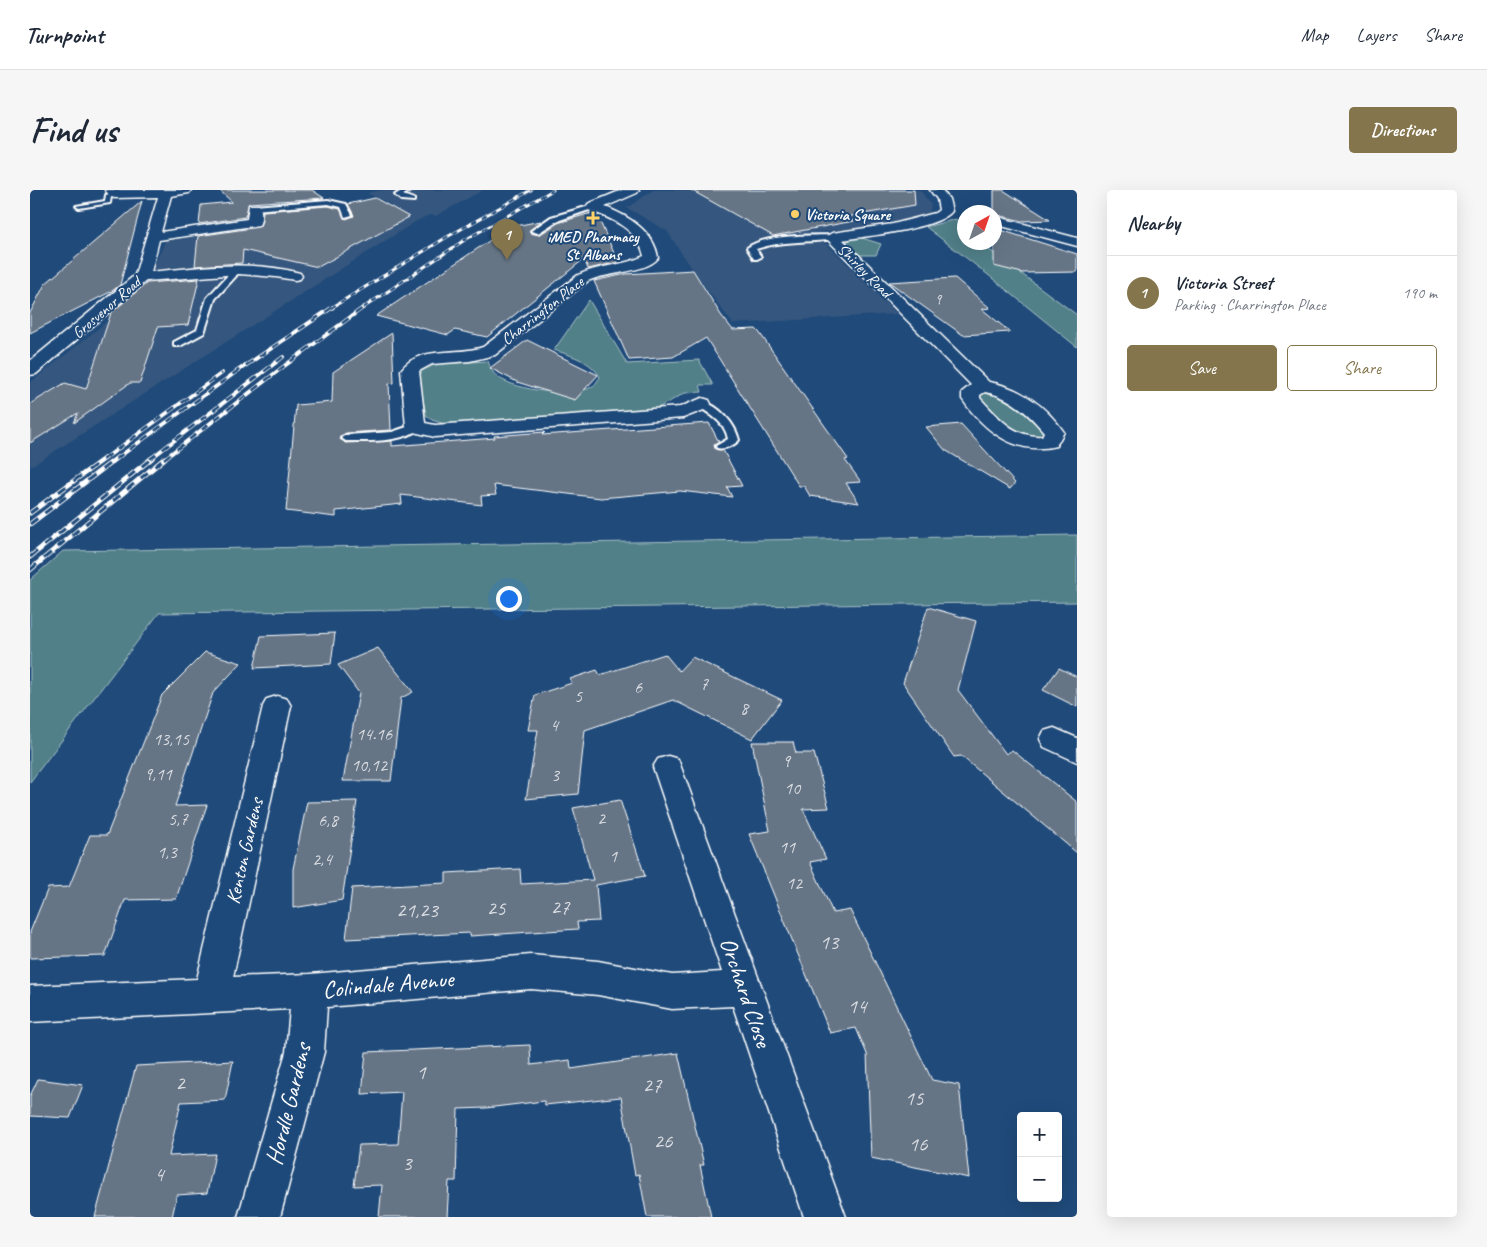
<!DOCTYPE html>
<html lang="en">
<head>
<meta charset="utf-8">
<style>
	:root { --surface:#fff; --page:#f6f6f7; --text:#1f2937; --muted:#747a83; --line:#e0e1e3; --accent:#84754c }
	body { margin:0; font-family:Caveat,sans-serif; background:var(--page); color:var(--text) }
	.controls { position:absolute; right:15px; bottom:15px; display:grid; overflow:hidden; border-radius:5px; box-shadow:0 5px 20px #0002 }
	.controls button { width:45px; height:45px; display:grid; place-items:center; padding:0; border:0; border-bottom:1px solid var(--line); background:var(--surface); color:var(--text); font:25px sans-serif }
	.compass { position:absolute; left:927px; top:15px; width:45px; height:45px; border-radius:50%; background:var(--surface); box-shadow:0 5px 20px #0002; rotate:40deg }
	.you { position:absolute; left:478px; top:408px; width:18px; height:18px; margin:-12px; border:4px solid #fff; border-radius:50%; background:#1a73e8; box-shadow:0 0 0 8px #1a73e833 }
	.badge { display:grid; place-items:center; width:32px; height:32px; border-radius:50%; background:var(--accent); color:#fff; font-size:16px; font-weight:700 }
	.pin { position:absolute; translate:-50% -41px; filter:drop-shadow(0 1px 2px #0008) }
	.pin::after { content:''; position:absolute; top:26px; width:18px; height:15px; background:inherit; clip-path:polygon(0 0,100% 0,50% 100%) }
	.list { margin:0; padding:0; list-style:none }
	h2 { display:flex; justify-content:space-between; align-items:center; height:65px; margin:0; padding:0 20px; font-size:21px }
	h2 small { font-size:16px; font-weight:400; color:var(--muted) }
	.list li { display:grid; grid-template-columns:32px 1fr auto; gap:15px; align-items:center; box-sizing:border-box; height:75px; padding:0 20px; border-top:1px solid var(--line) }
	.list b { display:block; font-size:19px; white-space:nowrap }
	.list p { margin:0; font-size:16px; white-space:nowrap; color:var(--muted) }
	.list em { font-size:16px; font-style:normal; color:var(--muted) }
	.actions { display:flex; gap:10px; padding:15px 20px }
	.actions a { flex:1; padding:11px 0; border:1px solid var(--accent); border-radius:5px; text-align:center; font-size:18px; color:var(--accent) }
	.actions .main { background:var(--accent); color:#fff }
	.map { position:relative; flex:none; width:1047px; height:1027px; overflow:hidden; border-radius:5px }
	header { display:flex; align-items:center; gap:30px; box-sizing:border-box; height:70px; padding:0 25px; background:var(--surface); border-bottom:1px solid var(--line) }
	header strong { font-size:24px }
	nav { display:flex; gap:28px; margin-inline-start:auto; font-size:18px }
	.intro { display:flex; align-items:center; justify-content:space-between; box-sizing:border-box; height:120px; padding:0 30px }
	h1 { margin:0; font-size:35px }
	.button { padding:12px 22px; border-radius:5px; background:var(--accent); color:#fff; font-size:18px; font-weight:700 }
	main { display:flex; gap:30px; padding:0 30px }
	aside { flex:1; background:var(--surface); border-radius:5px; box-shadow:0 5px 20px #0002 }
	.map>svg:first-child { display:block }
</style>
</head>
<body>
<header>
<strong>Turnpoint</strong>
<nav><a>Map</a><a>Layers</a><a>Share</a></nav>
</header>
<div class="intro"><h1>Find us</h1><a class="button">Directions</a></div>
<main>
<div class="map">
<svg width="1047" height="1027" viewBox="0 0 1047 1027">
	<rect width="100%" height="100%" fill="#1f4a7a"/>
	<filter id="ink" filterUnits="userSpaceOnUse"><feTurbulence type="fractalNoise" baseFrequency=".02" numOctaves="2"/><feDisplacementMap in="SourceGraphic" scale="10" xChannelSelector="R" yChannelSelector="G"/><feConvolveMatrix kernelMatrix="1 2 1 2 8 2 1 2 1" color-interpolation-filters="sRGB"/></filter>
	<g filter="url(#ink)">
		<g fill="#34577e">
			<path d="M352,0H453L406,26L399,25L385,32L0,277V193L90,121L116,95L139,42L208,40L311,33L359,19L361,15L337,3Z"/>
			<path d="M623,0H890L901,15L900,22L895,25L836,38L777,43L781,51L797,54L867,124L703,134L659,75L637,41L597,18Z"/>
		</g>
		<g fill="#518089" stroke="#a8c0c4">
			<path d="M926,29L934,38V52L950,53L1047,125V157L957,84L896,37Z"/>
			<path d="M829,47L851,54L846,65H829L818,54L817,51Z"/>
			<path d="M559,110L597,174L669,170L683,195H670L672,202L655,203L626,219L415,234L402,230L396,225L389,188L392,181L406,174L458,171C460,177 462,183 468,187C484,200 545,209 563,196C565,195 568,190 570,187C560,170 542,166 524,160Z"/>
			<path d="M963,202L980,207L1013,238V244L1006,247L983,243L949,209L952,204Z"/>
			<path d="M1047,345V412L129,423L0,592V390L33,361Z"/>
		</g>
		<g fill="#667586" stroke="#fff">
			<path d="M189,0H282L294,8L219,13L215,27L169,34L171,15L202,12Z"/>
			<path d="M661,0H884L885,15L810,28L824,31L743,46Z"/>
			<path d="M964,0H973L1020,30L992,31L964,24Z"/>
			<path d="M345,8L379,27L288,77L213,60L212,73L165,76L168,46L229,37L232,31L233,21L298,16L310,19L316,29L324,26L318,14Z"/>
			<path d="M112,11L90,95L82,101L0,143V123L15,94Z"/>
			<path d="M561,23L567,25L588,72L558,79L554,69L457,147L425,140L418,145L346,126L480,37L511,31L499,41L500,43L509,45L528,33Z"/>
			<path d="M964,38L1047,64V82L992,83L964,76Z"/>
			<path d="M663,80L691,125L703,140L726,139L729,142L818,269L815,270L831,292L816,293L829,313L780,306L774,296H769L676,148L643,167L599,170L564,91L596,84Z"/>
			<path d="M925,88L960,118L952,119L980,142L933,145L859,92Z"/>
			<path d="M169,89L158,135L128,137L110,193H100L44,233L48,223L0,253V214L35,193L56,199L81,123L117,93Z"/>
			<path d="M362,143L364,193L359,194L361,240L316,243L309,247L315,253L362,251V256L465,248L464,246L515,242L512,245L679,233L689,252L684,255L685,259L693,260L712,296L697,297L702,307L650,301L571,308L464,295L466,305L451,306L452,315L371,305L372,314L306,321V327L256,321L266,215L302,212L303,182Z"/>
			<path d="M497,150L568,185L545,210L487,192L460,178Z"/>
			<path d="M931,234L985,293L980,299L915,260L896,237Z"/>
			<path d="M898,417L946,431L928,500L976,564L982,560L1047,612V663L931,566L924,567L873,493Z"/>
			<path d="M305,443L301,474L224,478L231,446Z"/>
			<path d="M348,458L383,502L371,508L361,591H313L329,503L308,475Z"/>
			<path d="M175,462L211,473L183,503L145,616L177,615L146,709L95,710L75,766L0,768V742L18,698L39,697L60,645H77L132,505Z"/>
			<path d="M635,464L649,481L662,467L752,510L722,549L643,510L555,540L548,604L496,609L508,540H498L505,505L542,493L540,489L567,480L570,485Z"/>
			<path d="M1029,478L1047,487V517L1013,500Z"/>
			<path d="M722,552H763L766,563H784L799,618L773,619L796,669L780,672L803,723L820,720L902,890L929,895L939,988L841,968L837,864L826,838L800,843L719,644L740,641Z"/>
			<path d="M590,610L615,686L566,695L569,731L547,732L548,739L440,746V743L316,749L322,698L416,693V683L490,679L491,694L563,690L543,618Z"/>
			<path d="M327,611L312,710L263,718V679L277,612Z"/>
			<path d="M500,855L501,875L540,870L541,879L648,863L674,975H670L681,1027H617L609,984L605,985L591,907L515,915L514,911L456,918L428,919L426,991H419L417,1027H349L352,995L324,996L329,955L368,954L372,902L332,904L336,862Z"/>
			<path d="M203,871L195,910L151,912L139,966L185,964L177,1003L147,1005L142,1027H65L106,876Z"/>
			<path d="M8,889L53,895L40,928L0,926V906Z"/>
		</g>
		<g fill="none" stroke-linecap="round" stroke-linejoin="round">
			<defs>
				<g id="service">
					<path d="M373,0H382L373,5L384,9V11L371,10L365,5Z"/>
					<path d="M85,2L88,4L81,7L80,13L49,18L46,16L75,11L76,5Z"/>
					<path d="M298,10L316,14L322,25L315,27L311,17L298,14L224,20L220,18L224,16Z"/>
					<path d="M563,15L567,17L565,18L527,31L508,43L501,41L521,27Z"/>
					<path d="M802,45L806,47L805,49C778,53 752,50 726,59L731,67L727,69H724L717,58C735,44 779,46 802,45Z"/>
					<path d="M200,78H206V86L185,109L174,143L150,156H144V152L167,140L177,108L198,85Z"/>
					<path d="M672,211C689,216 705,233 709,250C705,255 694,260 687,258L686,256L698,249C695,232 681,225 668,216L667,214Z"/>
					<path d="M386,234L391,237C376,253 337,251 316,251L311,248L316,245L362,242Z"/>
				</g>
				<g id="minor">
					<path d="M75,0H161L159,3L141,6L131,42L217,29L219,15H229C232,20 232,30 229,35L129,50L121,82C171,77 221,70 270,83L272,86L270,89L265,90L246,87L209,84L116,91L6,184L0,185V171L105,85L128,7L85,8L81,7Z"/>
					<path d="M592,0H609L607,3L575,17C597,25 625,42 628,68C616,83 577,82 558,91L465,165L440,171L402,174L389,181L395,233L405,235L650,217L672,208L679,210L681,214L679,218L653,228L405,247L379,241L376,237L371,180C389,155 427,166 453,157L548,85C569,75 593,76 614,66C608,39 581,28 558,20L557,17L558,14Z"/>
					<path d="M900,0H912L919,9L922,21C909,39 836,46 813,50L959,192C990,197 1016,216 1034,242L1026,256C986,266 954,241 932,209V202L941,195L795,47L802,43L863,34L905,23L909,20L907,9ZM955,202C980,206 999,224 1014,242L1012,246C984,248 968,227 950,208V205Z"/>
					<path d="M964,26L1047,48V56L964,34Z"/>
					<path d="M247,506L257,509L261,516L203,787L280,784L501,765L568,771L642,785L692,782L623,577L628,569L638,566L648,569L816,1027H774L703,816L642,819L568,805L501,799L297,817L294,862L250,1027H208L256,862L260,819L0,832V796L167,789L233,516L237,509Z"/>
					<path d="M1024,538L1047,548V572L1014,557L1010,549L1014,541Z"/>
				</g>
			</defs>
			<use href="#service" stroke="#fff" stroke-width="4"/>
			<use href="#minor" stroke="#fff" stroke-width="3"/>
			<use href="#service" fill="#1f4a7a" fill-rule="evenodd"/>
			<use href="#minor" fill="#1f4a7a" fill-rule="evenodd"/>
			<defs>
				<g id="rail-far2">
					<path d="M301,118L417,47L501,0"/>
					<path d="M333,118L433,51L523,0"/>
				</g>
				<g id="rail-far1">
					<path d="M74,269L192,183"/>
					<path d="M86,269L206,182L303,117"/>
					<path d="M120,269L253,167"/>
					<path d="M134,269L253,177L334,117"/>
				</g>
				<g id="rail">
					<path d="M0,323L75,268"/>
					<path d="M0,334L87,268"/>
					<path d="M0,367L122,268"/>
					<path d="M0,380L135,268"/>
				</g>
			</defs>
			<use href="#rail-far2" stroke="#fff" stroke-width="3"/>
			<use href="#rail-far1" stroke="#fff" stroke-width="4"/>
			<use href="#rail" stroke="#fff" stroke-width="5"/>
			<use href="#rail-far2" stroke="#1f4a7a" stroke-width="2" stroke-dasharray="5.5" stroke-linecap="butt"/>
			<use href="#rail-far1" stroke="#1f4a7a" stroke-width="2.5" stroke-dasharray="8" stroke-linecap="butt"/>
			<use href="#rail" stroke="#1f4a7a" stroke-width="3" stroke-dasharray="9" stroke-linecap="butt"/>
		</g>
	</g>
	<g fill="#ffd166" stroke="#1f4a7a" stroke-width="2">
		<circle cx="765" cy="24" r="5"/>
		<path d="M560.5 20.5h5v5h5v5h-5v5h-5v-5h-5v-5h5z"/>
	</g>
	<g text-anchor="middle" stroke-width="4" stroke-linejoin="round" paint-order="stroke">
		<g font-size="15" fill="#d9dce1">
			<text x="908" y="114">9</text>
		</g>
		<g font-size="16" font-weight="bold" fill="#fff" stroke="#1f4a7a" text-anchor="start">
			<text x="775" y="30">Victoria Square</text>
			<text x="563" y="52" text-anchor="middle">iMED Pharmacy<tspan x="563" dy="18">St Albans</tspan></text>
		</g>
		<g font-size="16" fill="#fff" stroke="#1f4a7a">
			<text transform="translate(835 80) rotate(45)" y="6">Shirley Road</text>
			<text transform="translate(76 117) rotate(-41)" y="6">Grosvenor Road</text>
			<text transform="translate(512 120) rotate(-38)" y="6">Charrington Place</text>
		</g>
		<g font-size="18" fill="#d9dce1">
			<text x="674" y="500">7</text>
			<text x="608" y="503">6</text>
			<text x="548" y="512">5</text>
			<text x="714" y="524">8</text>
			<text x="524" y="541">4</text>
			<text x="344" y="550">14.16</text>
			<text x="141" y="555">13,15</text>
			<text x="756" y="577">9</text>
			<text x="339" y="581">10,12</text>
			<text x="128" y="590">9,11</text>
			<text x="525" y="591">3</text>
			<text x="762" y="604">10</text>
			<text x="571" y="634">2</text>
			<text x="148" y="635">5,7</text>
			<text x="298" y="636">6,8</text>
			<text x="757" y="663">11</text>
			<text x="137" y="668">1,3</text>
			<text x="583" y="672">1</text>
			<text x="292" y="675">2,4</text>
			<text x="764" y="699">12</text>
		</g>
		<g font-size="20" fill="#fff" stroke="#1f4a7a">
			<text transform="translate(214 661) rotate(-77)" y="7">Kenton Gardens</text>
		</g>
		<g font-size="21" fill="#d9dce1">
			<text x="530" y="724">27</text>
			<text x="466" y="725">25</text>
			<text x="387" y="727">21,23</text>
			<text x="799" y="759">13</text>
			<text x="827" y="823">14</text>
			<text x="391" y="889">1</text>
			<text x="150" y="900">2</text>
			<text x="622" y="902">27</text>
			<text x="884" y="915">15</text>
			<text x="633" y="958">26</text>
			<text x="888" y="961">16</text>
			<text x="377" y="980">3</text>
			<text x="129" y="991">4</text>
		</g>
		<g font-size="24" fill="#fff" stroke="#1f4a7a">
			<text transform="translate(358 794) rotate(-5)" y="8">Colindale Avenue</text>
			<text transform="translate(716 802) rotate(71)" y="8">Orchard Close</text>
			<text transform="translate(258 914) rotate(-76)" y="8">Hordle Gardens</text>
		</g>
	</g>
</svg>
<div class="controls">
<button>+</button>
<button>−</button>
</div>
<svg class="compass" viewBox="-18 -18 36 36"><path d="M0-13l5 13h-10z" fill="#e53935"/><path d="M0 13l5-13h-10z" fill="#747a83"/></svg>
<div class="you"></div>
<div class="pin badge" style="left:477px;top:70px">1</div>
</div>
<aside>
<h2>Nearby<small></small></h2>
<ul class="list">
<li><span class="badge">1</span><div><b>Victoria Street</b><p>Parking · Charrington Place</p></div><em>190 m</em></li>
</ul>
<div class="actions"><a class="main">Save</a><a>Share</a></div>
</aside>
</main>
</body>
</html>
